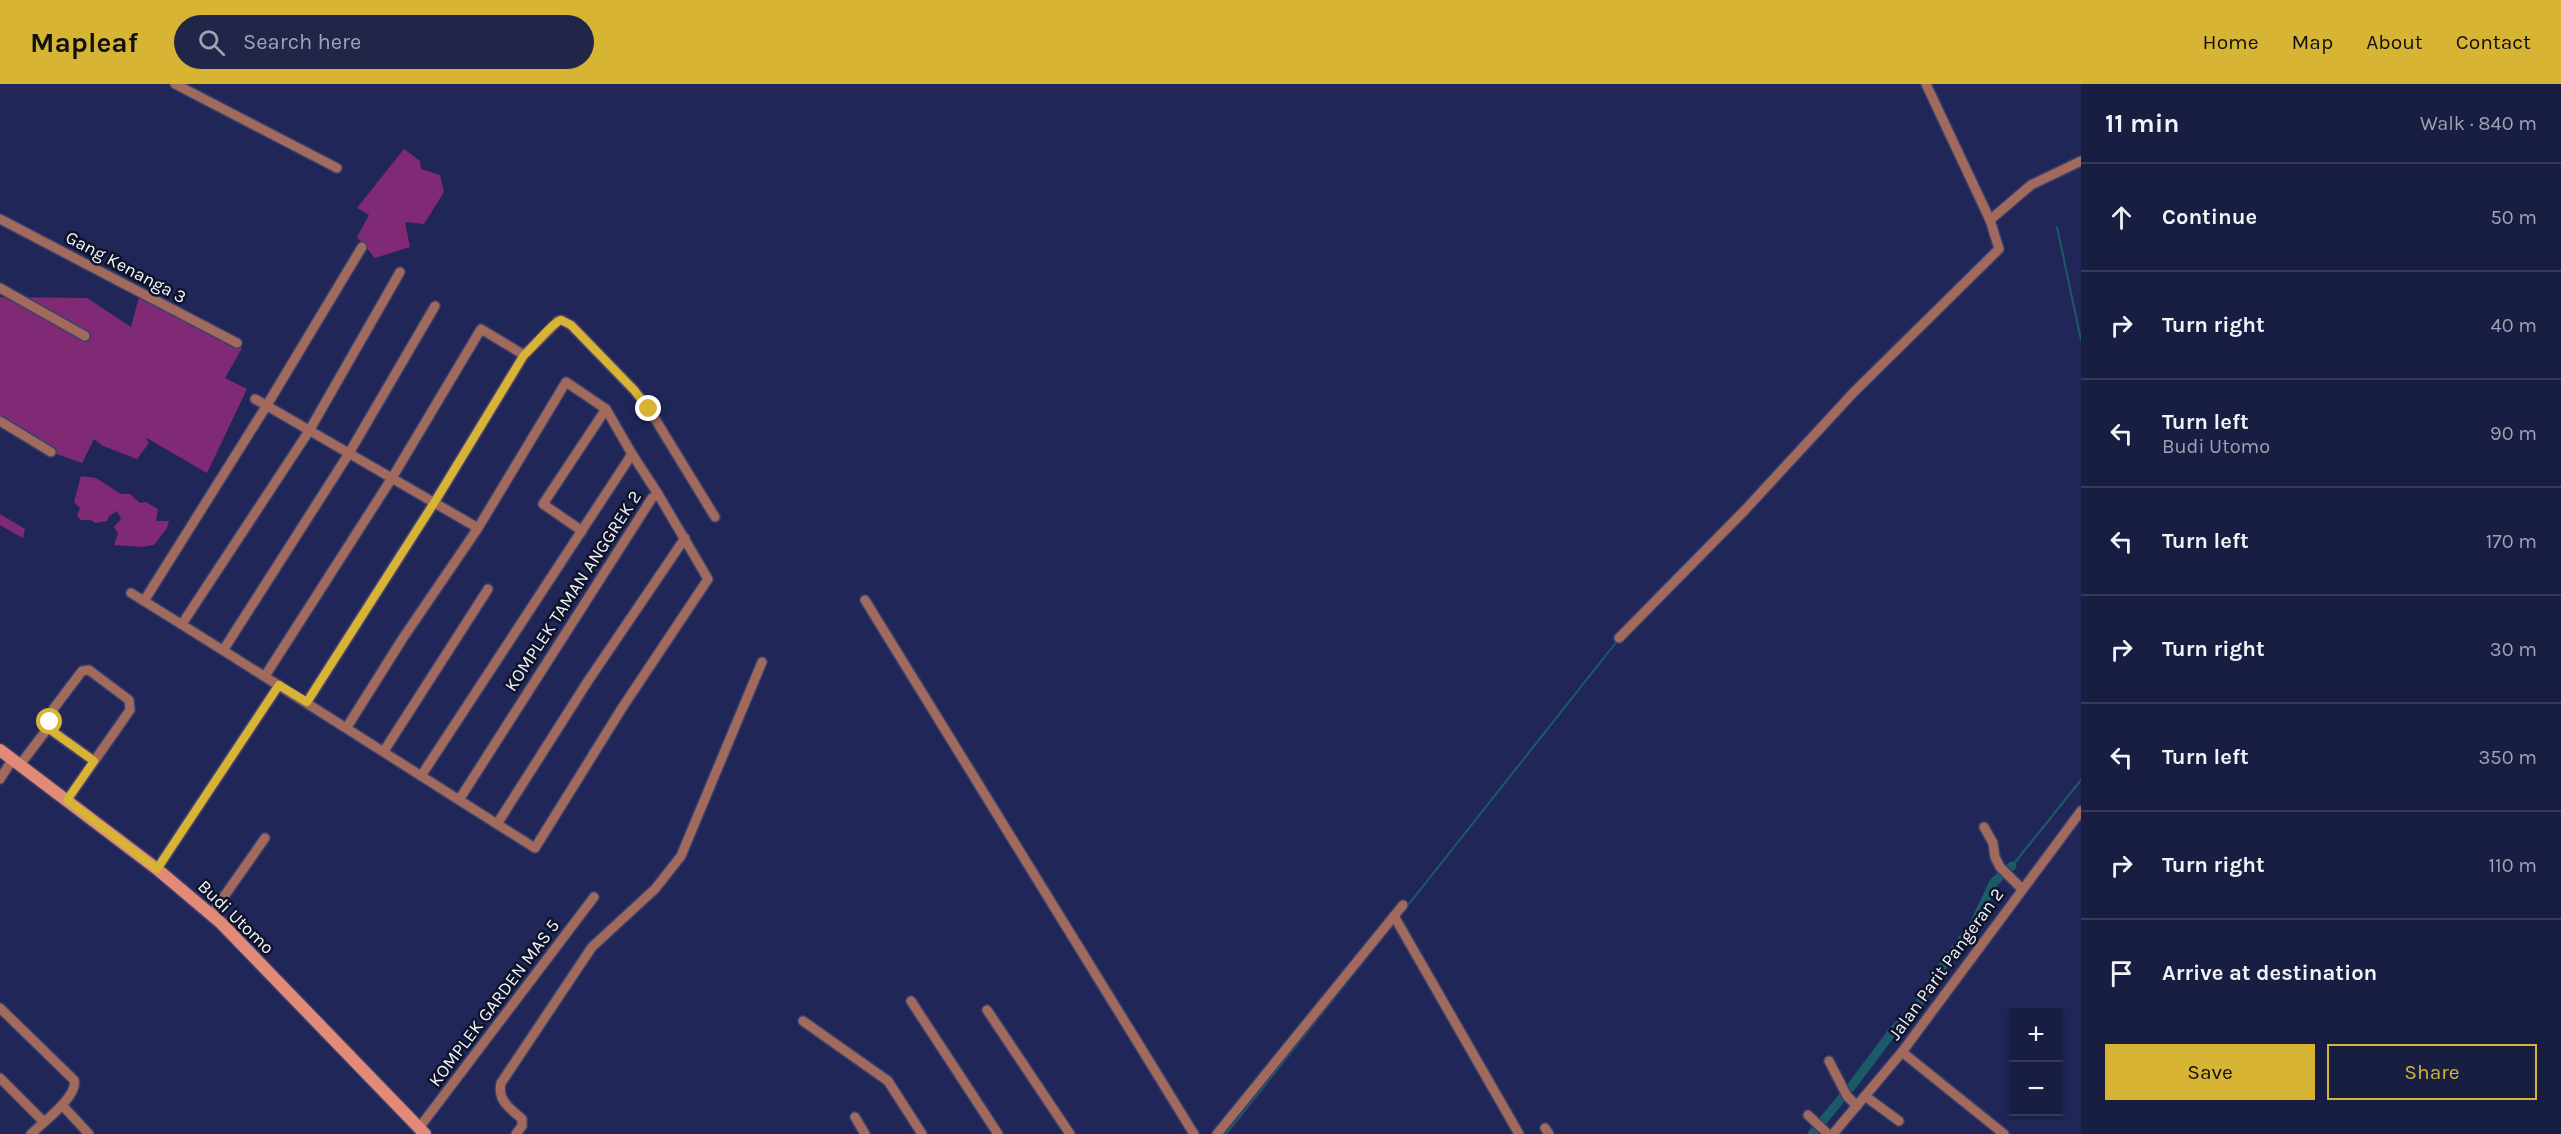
<!DOCTYPE html>
<html lang="en">
<head>
<meta charset="utf-8">
<style>
	:root { --surface:#181d42; --page:#212649; --text:#f1f3f6; --muted:#9fa2b2; --line:#363b5b; --accent:#d7b434 }
	body { margin:0; font-family:Karla,sans-serif; background:var(--page); color:var(--text) }
	.controls { position:absolute; right:18px; bottom:18px; display:grid; overflow:hidden; border-radius:0px; box-shadow:0 2px 4px #0004 }
	.controls button { width:54px; height:54px; display:grid; place-items:center; padding:0; border:0; border-bottom:2px solid var(--line); background:var(--surface); color:var(--text); font:30px sans-serif }
	.stop { position:absolute; width:18px; height:18px; margin:-14px; border:4px solid #d7b434; border-radius:50%; background:#fff }
	.stop.end { background:#d7b434; border-color:#fff; box-shadow:0 2px 6px #0008 }
	.list { margin:0; padding:0; list-style:none }
	h2 { display:flex; justify-content:space-between; align-items:center; height:78px; margin:0; padding:0 24px; font-size:26px }
	h2 small { font-size:20px; font-weight:400; color:var(--muted) }
	.list li { display:grid; grid-template-columns:39px 1fr auto; gap:18px; align-items:center; box-sizing:border-box; height:108px; padding:0 24px; border-top:2px solid var(--line) }
	.list b { display:block; font-size:22px; white-space:nowrap }
	.list p { margin:0; font-size:20px; white-space:nowrap; color:var(--muted) }
	.list em { font-size:20px; font-style:normal; color:var(--muted) }
	.actions { display:flex; gap:12px; padding:18px 24px }
	.actions a { flex:1; padding:14px 0; border:2px solid var(--accent); border-radius:0px; text-align:center; font-size:21px; color:var(--accent) }
	.actions .main { background:var(--accent); color:#111 }
	.icon { flex:none; width:33px; height:33px; fill:none; stroke:currentColor; stroke-width:2; stroke-linecap:round; stroke-linejoin:round }
	.map { position:relative; flex:none; width:2081px; height:1050px; overflow:hidden }
	header { display:flex; align-items:center; gap:36px; box-sizing:border-box; height:84px; padding:0 30px; background:var(--accent); color:#111 }
	header strong { font-size:28px }
	nav { display:flex; gap:33px; margin-inline-start:auto; font-size:21px }
	.search { width:420px; height:54px; background:var(--page); display:flex; align-items:center; gap:15px; box-sizing:border-box; padding:0 21px; border-radius:33px; color:var(--muted); font-size:22px }
	main { display:flex }
	aside { flex:1; background:var(--surface) }
	.map>svg:first-child { display:block }
</style>
</head>
<body>
<header>
<strong>Mapleaf</strong>
<div class="search"><svg class="icon" aria-label="search" viewBox="0 0 24 24"><circle cx="10" cy="10" r="6"/><path d="M15 15l6 6"/></svg>Search here</div>
<nav><a>Home</a><a>Map</a><a>About</a><a>Contact</a></nav>
</header>
<main>
<div class="map">
<svg width="2081" height="1050" viewBox="0 0 2081 1050">
	<rect width="100%" height="100%" fill="#202758"/>
	<g fill="#802975">
		<path d="M404,65L420,77L421,85L440,91L444,108L424,140L405,138L410,163L375,174L357,153L369,131L357,124Z"/>
		<path d="M0,213L87,214L131,243L139,213L242,264L225,294L247,305L207,389L145,353L149,359L137,375L103,362L94,355L82,379L51,368L0,336Z"/>
		<path d="M81,392L96,394L121,410H130L140,419L146,418L158,425L156,437H169L167,444L154,461L142,463L114,461L118,449L114,443L121,435L117,427L109,432L107,437L95,439L91,436H81L77,432L80,424L74,418Z"/>
		<path d="M0,430L25,445L23,454L0,441Z"/>
	</g>
	<g fill="none" stroke-linecap="round" stroke-linejoin="round">
		<g stroke="#1b5b68" stroke-width="2">
			<path d="M2057,143L2081,256"/>
			<path d="M2012,782L2081,696"/>
			<path d="M1405,825L1618,556"/>
			<path d="M1226,1050L1394,839"/>
		</g>
		<path stroke="#1b5b68" stroke-width="9" d="M1812,1050L1854,999L1893,947L1918,921L1937,890L1974,840L1994,798L2012,782"/>
		<defs>
			<g id="street">
				<path d="M175,0L337,84"/>
				<path d="M0,135L237,259"/>
				<path d="M1990,136L2031,101L2081,77"/>
				<path d="M0,204L85,252"/>
				<path d="M255,315L478,444L566,298L606,325"/>
				<path d="M0,337L51,368"/>
				<path d="M582,447L543,420L606,325L632,370"/>
				<path d="M131,509C267,593 400,679 535,764L622,624L708,495L658,410L652,414L459,716"/>
				<path d="M865,516L1194,1050"/>
				<path d="M144,517L267,321L362,163"/>
				<path d="M182,540L309,347L400,188"/>
				<path d="M1619,554L1744,427L1854,308L1999,165L1990,136L1926,0"/>
				<path d="M224,565L348,371L435,222"/>
				<path d="M265,592L392,394L481,245L524,271"/>
				<path d="M307,618L434,419L524,271L558,237L561,236L571,241L634,306L649,325L715,433"/>
				<path d="M347,643L403,554L478,444"/>
				<path d="M48,644L94,677"/>
				<path d="M384,667L488,505"/>
				<path d="M19,682L48,644L54,624L82,587L89,586L129,616L130,626L67,716"/>
				<path d="M421,692L632,370L658,410"/>
				<path d="M0,695L12,676"/>
				<path d="M497,740L588,597L685,454"/>
				<path d="M1984,743L1993,759L1995,773L2000,783L2022,805"/>
				<path d="M157,785L279,601"/>
				<path d="M211,831L265,754"/>
				<path d="M1394,832L1519,1050"/>
				<path d="M911,917L998,1050"/>
				<path d="M0,924L74,996C79,1012 42,1039 31,1050"/>
				<path d="M987,926L1070,1050"/>
				<path d="M803,937L888,997L922,1050"/>
				<path d="M1902,968L2004,1050"/>
				<path d="M1829,977L1847,1012L1857,1022"/>
				<path d="M0,994L44,1038"/>
				<path d="M1865,1012L1899,1037"/>
				<path d="M62,1021L89,1050"/>
				<path d="M1808,1031L1828,1050"/>
				<path d="M855,1033L865,1050"/>
				<path d="M419,1044L594,813"/>
				<path d="M1545,1044L1549,1050"/>
				<path d="M516,1050L522,1042V1035C510,1024 497,1017 501,999L592,863L655,805L681,772L762,578"/>
				<path d="M1217,1050L1403,821"/>
				<path d="M1833,1050L1902,968L2081,727"/>
			</g>
			<path id="secondary" d="M0,666L157,785L221,839L425,1050"/>
		</defs>
		<use href="#street" stroke="#39406b" stroke-width="12"/>
		<use href="#secondary" stroke="#39406b" stroke-width="15"/>
		<use href="#street" stroke="#a16a5d" stroke-width="9"/>
		<use href="#secondary" stroke="#e28a77" stroke-width="12"/>
	</g>
	<g fill="none" stroke-linecap="round" stroke-linejoin="round">
		<path stroke="#d7b434" stroke-width="8" d="M50,638L48,644L94,677L67,716L157,785L279,601L307,618L434,419L524,271C536,261 548,242 561,236L571,241L634,306L649,325"/>
	</g>
	<g text-anchor="middle" stroke-width="5" stroke-linejoin="round" paint-order="stroke">
		<g font-size="18" fill="#f2f4fa" stroke="#0f1329">
			<text transform="translate(126 183) rotate(28)" y="6">Gang Kenanga 3</text>
			<text transform="translate(573 507) rotate(-57)" y="6">KOMPLEK TAMAN ANGGREK 2</text>
			<text transform="translate(236 833) rotate(44)" y="6">Budi Utomo</text>
			<text transform="translate(1946 880) rotate(-54)" y="6">Jalan Parit Pangeran 2</text>
			<text transform="translate(494 919) rotate(-53)" y="6">KOMPLEK GARDEN MAS 5</text>
		</g>
	</g>
</svg>
<div class="controls">
<button>+</button>
<button>−</button>
</div>
<div class="stop" style="left:50px;top:638px"></div>
<div class="stop end" style="left:649px;top:325px"></div>
</div>
<aside>
<h2>11 min<small>Walk · 840 m</small></h2>
<ul class="list">
<li><svg class="icon" aria-label="ahead" viewBox="0 0 24 24"><path d="M12 20V5M6 11l6-6 6 6"/></svg><div><b>Continue</b></div><em>50 m</em></li>
<li><svg class="icon" aria-label="right" viewBox="0 0 24 24"><path d="M7 20v-9h11M14 6l5 5-5 5"/></svg><div><b>Turn right</b></div><em>40 m</em></li>
<li><svg class="icon" aria-label="left" viewBox="0 0 24 24"><path d="M17 20v-9H6M10 6l-5 5 5 5"/></svg><div><b>Turn left</b><p>Budi Utomo</p></div><em>90 m</em></li>
<li><svg class="icon" aria-label="left" viewBox="0 0 24 24"><path d="M17 20v-9H6M10 6l-5 5 5 5"/></svg><div><b>Turn left</b></div><em>170 m</em></li>
<li><svg class="icon" aria-label="right" viewBox="0 0 24 24"><path d="M7 20v-9h11M14 6l5 5-5 5"/></svg><div><b>Turn right</b></div><em>30 m</em></li>
<li><svg class="icon" aria-label="left" viewBox="0 0 24 24"><path d="M17 20v-9H6M10 6l-5 5 5 5"/></svg><div><b>Turn left</b></div><em>350 m</em></li>
<li><svg class="icon" aria-label="right" viewBox="0 0 24 24"><path d="M7 20v-9h11M14 6l5 5-5 5"/></svg><div><b>Turn right</b></div><em>110 m</em></li>
<li><svg class="icon" aria-label="arrive" viewBox="0 0 24 24"><path d="M6 21V4h12l-3 4 3 4H6"/></svg><div><b>Arrive at destination</b></div></li>
</ul>
<div class="actions"><a class="main">Save</a><a>Share</a></div>
</aside>
</main>
</body>
</html>
